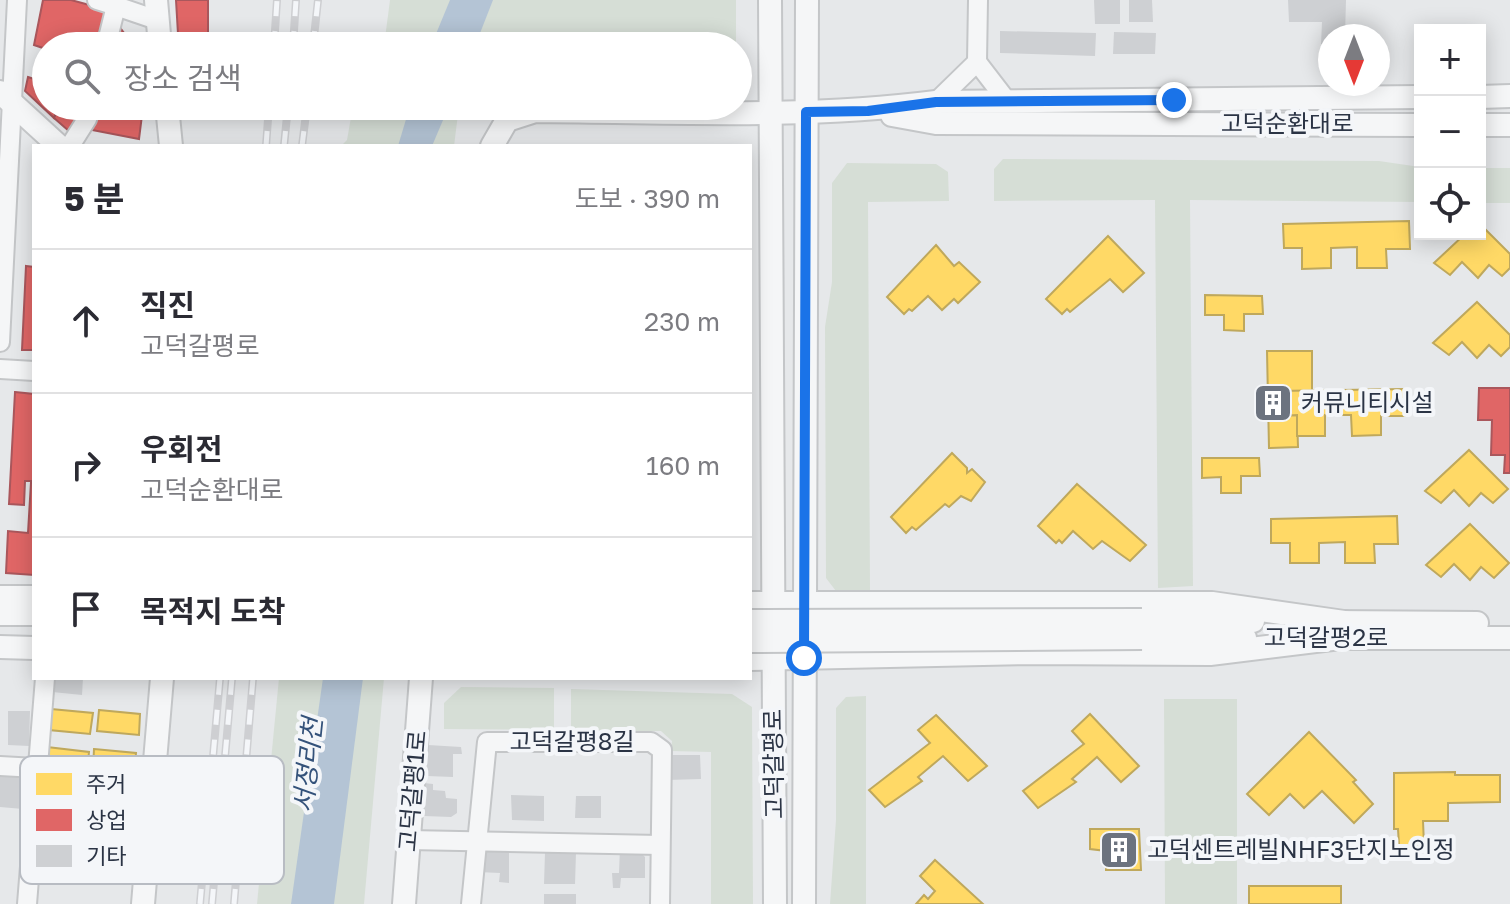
<!DOCTYPE html>
<html lang="ko">
<head>
<meta charset="utf-8">
<style>
	:root { --surface:#fff; --page:#f7f7f7; --text:#2b2b33; --muted:#7c7c81; --line:#e1e1e2 }
	body { margin:0; font-family:"Golos Text","Noto Sans KR",sans-serif; background:var(--page); color:var(--text) }
	.controls { position:absolute; right:24px; top:24px; display:grid; overflow:hidden; border-radius:0px; box-shadow:0 4px 20px #0003 }
	.controls button { width:72px; height:72px; display:grid; place-items:center; padding:0; border:0; border-bottom:2px solid var(--line); background:var(--surface); color:var(--text); font:40px sans-serif }
	.compass { position:absolute; left:1318px; top:24px; width:72px; height:72px; border-radius:50%; background:var(--surface); box-shadow:0 4px 20px #0003; rotate:180deg }
	.stop { position:absolute; width:24px; height:24px; margin:-18px; border:6px solid #1a73e8; border-radius:50%; background:#fff }
	.stop.end { background:#1a73e8; border-color:#fff; box-shadow:0 2px 8px #0008 }
	.list { margin:0; padding:0; list-style:none }
	h2 { display:flex; justify-content:space-between; align-items:center; height:104px; margin:0; padding:0 32px; font-size:34px }
	h2 small { font-size:26px; font-weight:400; color:var(--muted) }
	.list li { display:grid; grid-template-columns:52px 1fr auto; gap:24px; align-items:center; box-sizing:border-box; height:144px; padding:0 32px; border-top:2px solid var(--line) }
	.list b { display:block; font-size:30px; white-space:nowrap }
	.list p { margin:0; font-size:26px; white-space:nowrap; color:var(--muted) }
	.list em { font-size:26px; font-style:normal; color:var(--muted) }
	.icon { flex:none; width:44px; height:44px; fill:none; stroke:currentColor; stroke-width:2; stroke-linecap:round; stroke-linejoin:round }
	.map { position:relative; flex:none; width:1510px; height:904px; overflow:hidden }
	.search { position:absolute; background:var(--surface); box-shadow:0 4px 20px #0003; left:32px; top:32px; width:720px; height:88px; display:flex; align-items:center; gap:20px; box-sizing:border-box; padding:0 28px; border-radius:44px; color:var(--muted); font-size:30px }
	.panel { position:absolute; background:var(--surface); box-shadow:0 4px 20px #0003; left:32px; top:144px; width:720px; height:536px; border-radius:0px }
	.map>svg:first-child { display:block }
</style>
</head>
<body>
<div class="map">
<svg width="1510" height="904" viewBox="0 0 1510 904">
	<rect width="100%" height="100%" fill="#e6e8ea"/>
	<g fill="#d6ded6">
		<path d="M390,0H736V46H384Z"/>
		<path d="M353,106H459L454,146H341L347,140Z"/>
		<path d="M1003,159L1379,161L1420,167V202L1190,200L1193,586L1158,588L1155,200L994,201V169Z"/>
		<path d="M847,163L936,164L948,172L949,201L868,202L870,591H836L826,578L825,327L832,282V183Z"/>
		<rect x="1480" y="168" width="30" height="35"/>
		<path d="M279,678H384L364,904H257Z"/>
		<path d="M461,687L554,688V730L444,729V703Z"/>
		<path d="M571,689L732,694L752,707L753,904H711V752L671,751L672,741L661,731H571Z"/>
		<path d="M866,696V904H830L836,820V708L846,697Z"/>
		<path d="M1164,699H1237V904H1165Z"/>
	</g>
	<g fill="#b4c4d5">
		<path d="M450,0H493L475,46H431Z"/>
		<path d="M410,106H449L432,146H398Z"/>
		<path d="M323,678H363L334,904H291Z"/>
	</g>
	<g fill="#ffd966" stroke="#bfa85c" stroke-width="2">
		<path d="M1409,221L1410,249H1386L1387,268H1357V247L1331,248V268L1302,269V248H1284L1283,224Z"/>
		<path d="M1480,224L1510,254V268L1502,276L1489,265L1478,278L1462,262L1450,275L1434,263L1465,234H1480Z"/>
		<path d="M1108,236L1144,273L1123,292L1110,279L1070,312L1067,309L1062,314L1046,299Z"/>
		<path d="M936,245L954,266L959,262L980,282L958,303L954,299L942,310L928,296L912,311L909,309L904,314L887,297Z"/>
		<path d="M1205,295L1262,296L1263,314H1244V331L1224,330V315H1205Z"/>
		<path d="M1477,302L1510,335V347L1501,356L1489,345L1477,358L1462,342L1449,355L1433,343Z"/>
		<path d="M1267,351H1312V391H1277L1278,416L1297,415L1298,447L1269,448Z"/>
		<path d="M1404,389L1405,416H1381V435L1352,436L1351,415H1325V436H1297V415L1278,416L1277,391Z"/>
		<path d="M1469,450L1508,489L1493,503L1481,493L1469,506L1454,490L1441,503L1425,491Z"/>
		<path d="M952,453L967,468V473L972,469L985,482L971,501L961,496L949,507L945,504L916,530L912,527L906,533L891,517Z"/>
		<path d="M1202,458H1259L1260,476H1241V493H1221V477L1202,478Z"/>
		<path d="M1077,484L1146,545L1130,561L1102,541L1093,549L1073,531L1062,543L1059,540L1056,543L1038,526Z"/>
		<path d="M1397,516L1398,544H1374L1375,563H1345V542L1319,543V563H1290V543H1271V519Z"/>
		<path d="M1470,524L1509,563L1494,578L1481,567L1470,580L1454,564L1441,577L1426,565Z"/>
		<path d="M51,709L93,713L90,734L49,730Z"/>
		<path d="M99,710L140,714L139,735L97,731Z"/>
		<path d="M1090,714L1139,766L1121,782L1097,757L1072,779L1076,782L1038,808L1023,791L1084,744L1072,731Z"/>
		<path d="M936,715L987,766L968,781L943,756L918,777L922,781L885,807L869,790L930,743L918,730Z"/>
		<path d="M1309,732L1356,780L1353,782L1373,804L1354,823L1322,791L1304,808L1290,794L1269,815L1247,794Z"/>
		<path d="M47,747L89,752L87,772L45,768Z"/>
		<path d="M94,749L136,753L134,774L93,770Z"/>
		<path d="M1455,772V775H1500V802L1448,803V821H1423L1424,845H1399L1398,829H1394V773Z"/>
		<path d="M1090,829H1139L1141,870H1106V851L1090,849Z"/>
		<path d="M935,860L983,904H916L924,895L928,899L935,891L920,876Z"/>
		<rect x="1249" y="886" width="92" height="18"/>
	</g>
	<g fill="#e06666" stroke="#aa575c" stroke-width="2">
		<path d="M43,0H71L108,10L100,46H46V49L34,45Z"/>
		<path d="M176,0H208V33L178,34Z"/>
		<path d="M118,25L131,42V46H112Z"/>
		<path d="M208,33V46H179L178,34Z"/>
		<path d="M28,77L46,83V106H59L54,118L25,91Z"/>
		<path d="M59,106L81,112L70,132L54,118Z"/>
		<path d="M97,106L142,115L139,139L92,130Z"/>
		<path d="M106,106H145L148,116L142,115Z"/>
		<path d="M26,266L34,267V350H22Z"/>
		<path d="M1479,388H1510V473H1504L1505,455H1491L1492,420H1478Z"/>
		<path d="M15,392L34,394V481H25L24,505L9,504Z"/>
		<path d="M31,482L34,483V575L6,573L8,531L28,533Z"/>
	</g>
	<g fill="#ced0d3">
		<path d="M1094,0H1120V24H1095Z"/>
		<path d="M1129,0H1152L1153,22H1129Z"/>
		<path d="M1288,0H1346L1345,36H1330V44H1321L1322,22H1289Z"/>
		<path d="M1000,31L1096,33L1095,56L1000,53Z"/>
		<path d="M1114,32L1156,33L1155,54H1113Z"/>
		<path d="M53,678H83L82,695L52,692Z"/>
		<path d="M8,711H30L29,746L8,745Z"/>
		<path d="M428,745L461,747L462,754H453V777L427,776Z"/>
		<path d="M666,755H700L701,779L667,780Z"/>
		<path d="M0,768L26,776L23,809L0,807Z"/>
		<path d="M424,783L433,784V790L445,791L446,798L457,799V813L451,817L424,816Z"/>
		<path d="M511,795L544,796V821L512,820Z"/>
		<path d="M576,796H601V818H575Z"/>
		<path d="M486,848L509,849V883L499,882L500,873L478,872V855Z"/>
		<path d="M620,848L637,849L645,857V878H621L620,888H613L612,873H619Z"/>
		<path d="M545,853H576L575,884H544Z"/>
		<rect x="544" y="894" width="32" height="10"/>
	</g>
	<g fill="none" stroke-linecap="round" stroke-linejoin="round">
		<defs>
			<g id="minor">
				<path d="M97,0L116,6L106,46"/>
				<path d="M116,6L157,20"/>
				<path d="M977,62L978,0"/>
				<path d="M977,62L1007,101"/>
				<path d="M936,102L977,62"/>
				<path d="M70,146L87,119L91,106"/>
				<path d="M0,342L17,0"/>
				<path d="M0,369L34,371"/>
				<path d="M0,766L36,768"/>
				<path d="M409,840L660,845"/>
				<path d="M27,904L45,678"/>
				<path d="M471,904L487,742H651L662,750L660,904"/>
			</g>
			<g id="tertiary">
				<path d="M156,0L160,46"/>
				<path d="M770,0L775,904"/>
				<path d="M0,92L59,146"/>
				<path d="M1480,97L1510,96"/>
				<path d="M167,106L171,146"/>
				<path d="M892,115L936,123L1420,125"/>
				<path d="M1480,125H1510"/>
				<path d="M492,146L507,120L535,111C668,112 803,119 936,102L1420,97"/>
				<path d="M0,597H34"/>
				<path d="M750,603H1212L1344,622"/>
				<path d="M0,614H34"/>
				<path d="M1142,620L1253,621"/>
				<path d="M1331,622L1477,623"/>
				<path d="M1142,638H1245"/>
				<path d="M1327,638H1510"/>
				<path d="M0,647L34,648"/>
				<path d="M750,659L1028,653L1210,654L1340,638"/>
				<path d="M143,904L162,678"/>
				<path d="M404,904L421,678"/>
				<path d="M804,904L807,0"/>
			</g>
		</defs>
		<use href="#minor" stroke="#c4c6c8" stroke-width="22"/>
		<use href="#tertiary" stroke="#c4c6c8" stroke-width="26"/>
		<use href="#minor" stroke="#f5f6f7" stroke-width="18"/>
		<use href="#tertiary" stroke="#f5f6f7" stroke-width="22"/>
		<defs>
			<g id="rail">
				<path d="M274,46L277,0"/>
				<path d="M293,46L296,0"/>
				<path d="M313,46L318,0"/>
				<path d="M266,146L269,106"/>
				<path d="M284,146L288,106"/>
				<path d="M302,146L307,106"/>
				<path d="M200,904L220,678"/>
				<path d="M212,904L232,678"/>
				<path d="M234,904L253,678"/>
			</g>
		</defs>
		<use href="#rail" stroke="#cecfd2" stroke-width="8"/>
		<use href="#rail" stroke="#f4f6f9" stroke-width="5" stroke-dasharray="15" stroke-linecap="butt"/>
		<defs>
			<g id="tertiary-bridge">
				<path d="M750,621L1142,620"/>
				<path d="M750,641L1142,638"/>
			</g>
		</defs>
		<use href="#tertiary-bridge" stroke="#c4c6c8" stroke-width="26" stroke-linecap="butt"/>
		<use href="#tertiary-bridge" stroke="#f5f6f7" stroke-width="22"/>
	</g>
	<g fill="none" stroke-linecap="round" stroke-linejoin="round">
		<path stroke="#1a73e8" stroke-width="10" d="M804,658L806,112L868,111L936,102L1174,100"/>
	</g>
	<defs>
		<symbol id="building-square" viewBox="-11 -11 22 22"><rect x="-9" y="-9" width="18" height="18" rx="4" fill="#6c737f" stroke="#f4f6f9"/><path d="M-4-6H4V6H1V3H-1V6H-4ZM-2.5-4.3h1.7v1.8h-1.7ZM.8-4.3h1.7v1.8H.8ZM-2.5-1h1.7V.8h-1.7ZM.8-1h1.7V.8H.8Z" fill="#fff"/></symbol>
	</defs>
	<g fill-rule="evenodd">
		<use href="#building-square" x="1251" y="381" width="44" height="44"/>
		<use href="#building-square" x="1097" y="828" width="44" height="44"/>
	</g>
	<g text-anchor="middle" stroke-width="8" stroke-linejoin="round" paint-order="stroke">
		<g font-size="24" fill="#2b3445" stroke="#f4f6f9">
			<text x="1287" y="132">고덕순환대로</text>
			<text x="1326" y="646">고덕갈평2로</text>
			<text x="572" y="750">고덕갈평8길</text>
			<text transform="translate(774 764) rotate(-91)" y="8">고덕갈평로</text>
			<text transform="translate(413 791) rotate(-85)" y="8">고덕갈평1로</text>
		</g>
		<g font-size="24" fill="#2b3445" stroke="#f4f6f9" text-anchor="start">
			<text x="1301" y="411">커뮤니티시설</text>
			<text x="1147" y="858">고덕센트레빌NHF3단지노인정</text>
		</g>
		<g font-size="26" font-style="italic" fill="#34527a" stroke="#f4f6f9">
			<text transform="translate(308 765) rotate(-84)" y="9">서정리천</text>
		</g>
	</g>
	<rect x="20" y="756" width="264" height="128" rx="12" fill="#f4f6f9" stroke="#b8bcc3" stroke-width="2"/>
	<rect x="36" y="773" width="36" height="22" fill="#ffd966"/>
	<rect x="36" y="809" width="36" height="22" fill="#e06666"/>
	<rect x="36" y="845" width="36" height="22" fill="#ced0d3"/>
	<g font-size="22" fill="#2b3445">
		<text x="86" y="792">주거</text>
		<text x="86" y="828">상업</text>
		<text x="86" y="864">기타</text>
	</g>
</svg>
<div class="controls">
<button>+</button>
<button>−</button>
<button><svg class="icon" aria-label="locate" viewBox="0 0 24 24"><circle cx="12" cy="12" r="6"/><path d="M12 2v4M12 18v4M2 12h4M18 12h4"/></svg></button>
</div>
<svg class="compass" viewBox="-18 -18 36 36"><path d="M0-13l5 13h-10z" fill="#e53935"/><path d="M0 13l5-13h-10z" fill="#7c7c81"/></svg>
<div class="stop" style="left:804px;top:658px"></div>
<div class="stop end" style="left:1174px;top:100px"></div>
<div class="search"><svg class="icon" aria-label="search" viewBox="0 0 24 24"><circle cx="10" cy="10" r="6"/><path d="M15 15l6 6"/></svg>장소 검색</div>
<section class="panel">
<h2>5 분<small>도보 · 390 m</small></h2>
<ul class="list">
<li><svg class="icon" aria-label="ahead" viewBox="0 0 24 24"><path d="M12 20V5M6 11l6-6 6 6"/></svg><div><b>직진</b><p>고덕갈평로</p></div><em>230 m</em></li>
<li><svg class="icon" aria-label="right" viewBox="0 0 24 24"><path d="M7 20v-9h11M14 6l5 5-5 5"/></svg><div><b>우회전</b><p>고덕순환대로</p></div><em>160 m</em></li>
<li><svg class="icon" aria-label="arrive" viewBox="0 0 24 24"><path d="M6 21V4h12l-3 4 3 4H6"/></svg><div><b>목적지 도착</b></div></li>
</ul>
</section>
</div>
</body>
</html>
